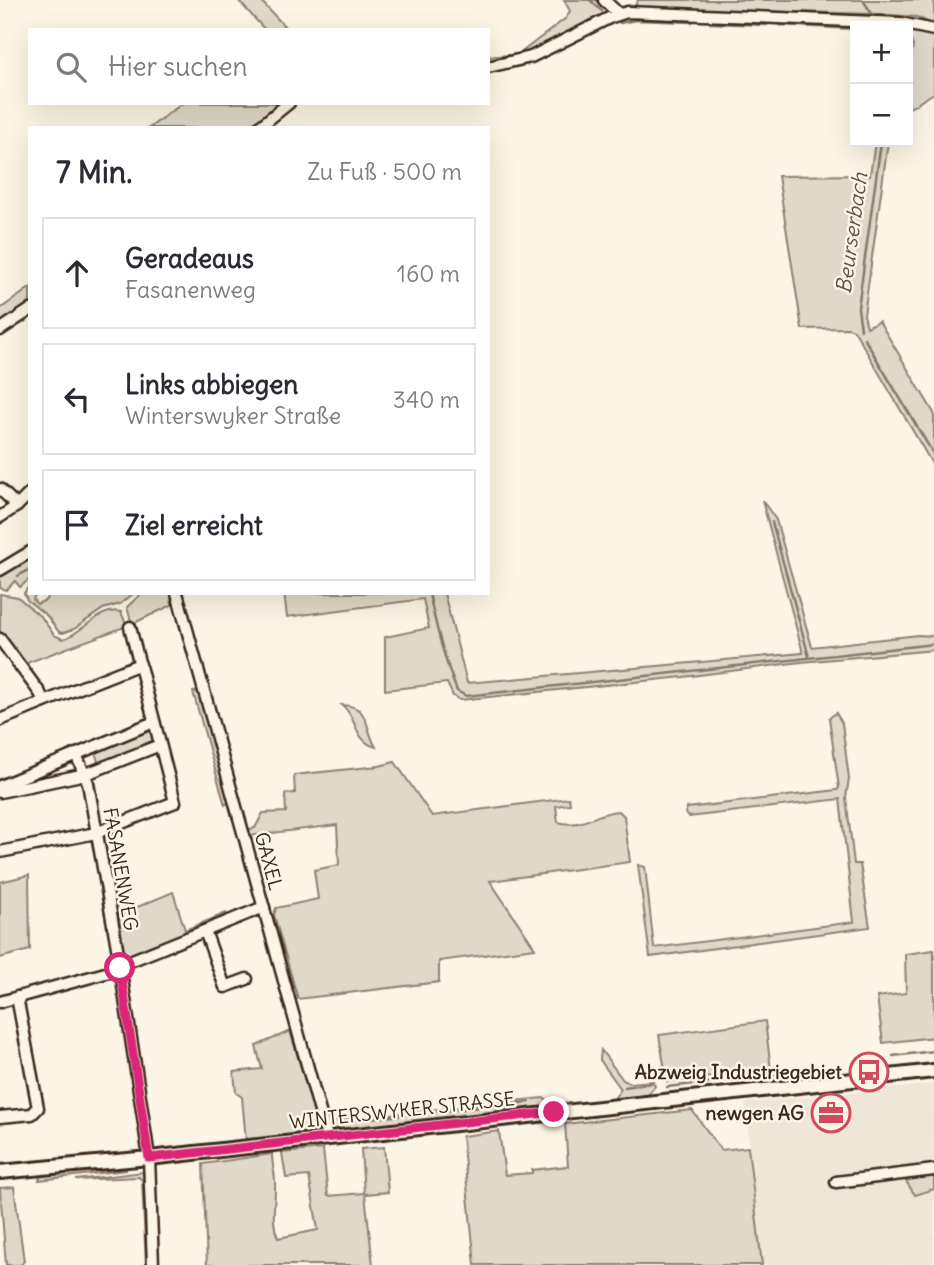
<!DOCTYPE html>
<html lang="de">
<head>
<meta charset="utf-8">
<style>
	:root { --surface:#fff; --page:#f2f2f3; --text:#2b2b33; --muted:#7c7c81; --line:#e1e1e2 }
	body { margin:0; font-family:Delius,sans-serif; background:var(--page); color:var(--text) }
	.controls { position:absolute; right:21px; top:21px; display:grid; overflow:hidden; border-radius:0px; box-shadow:0 7px 28px #0002 }
	.controls button { width:63px; height:63px; display:grid; place-items:center; padding:0; border:0; border-bottom:2px solid var(--line); background:var(--surface); color:var(--text); font:35px sans-serif }
	.stop { position:absolute; width:21px; height:21px; margin:-16px; border:5px solid #db2777; border-radius:50%; background:#fff }
	.stop.end { background:#db2777; border-color:#fff; box-shadow:0 2px 7px #0008 }
	.list { margin:0; padding:0; list-style:none }
	h2 { display:flex; justify-content:space-between; align-items:center; height:91px; margin:0; padding:0 28px; font-size:30px }
	h2 small { font-size:23px; font-weight:400; color:var(--muted) }
	.list li { display:grid; grid-template-columns:46px 1fr auto; gap:21px; align-items:center; box-sizing:border-box; height:112px; margin:0 14px 14px; padding:0 14px; border:2px solid var(--line); border-radius:0px }
	.list b { display:block; font-size:26px; white-space:nowrap }
	.list p { margin:0; font-size:23px; white-space:nowrap; color:var(--muted) }
	.list em { font-size:23px; font-style:normal; color:var(--muted) }
	.icon { flex:none; width:38px; height:38px; fill:none; stroke:currentColor; stroke-width:2; stroke-linecap:round; stroke-linejoin:round }
	.map { position:relative; flex:none; width:934px; height:1265px; overflow:hidden }
	.search { position:absolute; background:var(--surface); box-shadow:0 7px 28px #0002; left:28px; top:28px; width:462px; height:77px; display:flex; align-items:center; gap:18px; box-sizing:border-box; padding:0 24px; border-radius:0px; color:var(--muted); font-size:26px }
	.panel { position:absolute; background:var(--surface); box-shadow:0 7px 28px #0002; left:28px; top:126px; width:462px; height:469px; border-radius:0px }
	.map>svg:first-child { display:block }
</style>
</head>
<body>
<div class="map">
<svg width="934" height="1265" viewBox="0 0 934 1265">
	<rect width="100%" height="100%" fill="#fcf5e5"/>
	<filter id="ink" filterUnits="userSpaceOnUse"><feTurbulence type="fractalNoise" baseFrequency=".0143" numOctaves="2"/><feDisplacementMap in="SourceGraphic" scale="14" xChannelSelector="R" yChannelSelector="G"/><feConvolveMatrix kernelMatrix="1 2 1 2 8 2 1 2 1" color-interpolation-filters="sRGB"/></filter>
	<g filter="url(#ink)">
		<path fill="#eee6d6" d="M934,1084V1265H762L745,1103Z"/>
		<g fill="#e0d8c8" stroke="#8e8173" stroke-width="2">
			<path d="M238,0H260L288,30H265Z"/>
			<path d="M564,0H601L608,8V14L540,51L488,65V57L519,54L566,18L570,11Z"/>
			<path d="M638,0H934V25L917,17L877,14L634,8Z"/>
			<path d="M908,28L934,35V93L908,109V69L913,46L911,41L908,40Z"/>
			<path d="M183,103H284L254,128H149Z"/>
			<path d="M875,142H888L864,315L867,327L879,321L934,413V467L854,330L848,328L802,329L778,176L870,175Z"/>
			<path d="M30,288V306L0,327V309Z"/>
			<path d="M762,500L776,520L812,647L918,635L934,636V650L801,662L683,677L460,700L453,696L447,683L385,690V637L429,628L423,599L287,617L284,593H444L467,683L803,653Z"/>
			<path d="M30,555V579L20,587L15,581L6,590L0,588V574Z"/>
			<path d="M30,585V593H36L33,599L37,604L46,600L48,593H134L120,604L103,609L74,629L63,633L59,632L47,616L27,600L24,593Z"/>
			<path d="M142,593H171L172,605L132,624L127,607Z"/>
			<path d="M0,594L18,597L42,618L54,635L63,639C82,634 100,606 121,612L127,626L29,662L26,666L0,631Z"/>
			<path d="M199,691L230,801L225,805L193,692Z"/>
			<path d="M342,705C371,706 364,728 376,747C354,742 357,716 342,705Z"/>
			<path d="M836,713L842,723L849,779L846,797L854,864H860L870,927L650,957L638,865L645,867L654,948L854,922L840,799L689,817L685,813L687,808L837,790L839,788L829,718Z"/>
			<path d="M151,727L155,743L99,766L95,751Z"/>
			<path d="M395,762L432,816L569,798L570,804L556,806L558,822C584,829 595,812 619,811L624,816L630,862L490,881L535,948L439,961V982L298,999L274,915L276,908L318,899L314,870L339,865L337,825L248,836L246,830L255,828L263,813L286,812L285,794L295,793L294,775L379,766Z"/>
			<path d="M29,875L30,950L0,958V882Z"/>
			<path d="M173,892L185,930L226,913L227,917L125,959L118,915Z"/>
			<path d="M934,950V1037L883,1043L877,997L906,993L905,954Z"/>
			<path d="M765,1021L771,1070L667,1082L659,1035Z"/>
			<path d="M290,1031L320,1131L314,1134L246,1141L242,1097L236,1093L234,1072L262,1069L256,1046Z"/>
			<path d="M601,1050L623,1080L630,1083L653,1081L655,1086L647,1096L613,1100L621,1089L600,1060Z"/>
			<path d="M543,1098L548,1100L546,1107L335,1130L331,1127V1122L334,1120Z"/>
			<path d="M692,1110L721,1150L748,1147L762,1265H475L462,1136L499,1131L505,1175L532,1173V1170L568,1166L565,1124Z"/>
			<path d="M384,1147L388,1192L365,1194L373,1265H207L203,1164L272,1154C272,1164 275,1173 275,1182C276,1202 270,1219 278,1238L318,1230L309,1176L286,1178L282,1153L323,1149L328,1196L364,1193L361,1149Z"/>
			<path d="M127,1166L126,1170L39,1180L42,1172Z"/>
			<path d="M143,1172L145,1177L148,1176L151,1265H146L142,1180L139,1177L76,1180Z"/>
			<path d="M934,1175V1189L915,1195L904,1178Z"/>
			<path d="M14,1187L24,1261L21,1265H6L0,1188Z"/>
		</g>
		<g fill="none" stroke-linecap="round" stroke-linejoin="round">
			<g stroke="#85796b" stroke-width="2.5">
				<path d="M590,0L602,11"/>
				<path d="M863,0L872,14"/>
				<path d="M620,23L636,20L692,22"/>
				<path d="M710,23L767,25"/>
				<path d="M780,25L855,29"/>
				<path d="M861,329L858,308L881,142"/>
				<path d="M864,338L934,455"/>
				<path d="M772,522L809,657"/>
				<path d="M18,576L30,569"/>
				<path d="M429,593C436,627 444,659 457,691L466,696L934,644"/>
				<path d="M893,1056L934,1051"/>
				<path d="M625,1087L651,1083"/>
				<path d="M667,1087L812,1071"/>
				<path d="M424,1113L530,1102"/>
				<path d="M337,1121L415,1114"/>
			</g>
			<defs>
				<g id="minor">
					<path d="M604,0L619,14"/>
					<path d="M488,67L531,57L609,18L627,12L900,23L934,30"/>
					<path d="M258,128L289,103"/>
					<path d="M0,330L30,310"/>
					<path d="M0,489L17,506"/>
					<path d="M0,517L17,506L30,493"/>
					<path d="M0,570L30,552"/>
					<path d="M177,593L327,1137"/>
					<path d="M0,639L40,693L44,702L0,720"/>
					<path d="M44,702L140,664"/>
					<path d="M76,754L88,783L118,953L145,1130L149,1158L153,1265"/>
					<path d="M0,786L154,722"/>
					<path d="M0,792L86,774L160,745"/>
					<path d="M0,852L96,833L175,802L130,627"/>
					<path d="M205,931L225,987L247,979"/>
					<path d="M0,1002L120,969L130,961L264,907"/>
					<path d="M0,1117L32,1114L38,1108L17,997"/>
					<path d="M836,1182L934,1170"/>
				</g>
				<path id="tertiary" d="M0,1172L149,1158L934,1071"/>
			</defs>
			<use href="#minor" stroke="#3b2a1e" stroke-width="15"/>
			<use href="#tertiary" stroke="#3b2a1e" stroke-width="18"/>
			<use href="#minor" stroke="#fcf5e5" stroke-width="10"/>
			<use href="#tertiary" stroke="#fcf5e5" stroke-width="12"/>
		</g>
	</g>
	<g fill="none" stroke-linecap="round" stroke-linejoin="round" filter="url(#ink)">
		<path stroke="#db2777" stroke-width="9" d="M120,968L149,1158L554,1112"/>
	</g>
	<defs>
		<symbol id="bus-ring" viewBox="-11 -11 22 22"><circle r="9.5" fill="#fcf5e5" stroke="#d1495b" stroke-width="1.5"/><path d="M-5-6H5V4H4V6H2V4H-2V6H-4V4H-5ZM-3.5-4V0h7V-4ZM-3.5 1.2v1.5H-2V1.2ZM2 1.2v1.5H3.5V1.2Z" fill="#d1495b"/></symbol>
		<symbol id="office-ring" viewBox="-11 -11 22 22"><circle r="9.5" fill="#fcf5e5" stroke="#d1495b" stroke-width="1.5"/><path d="M-6-3h4V-5.5h4V-3h4V5H-6ZM-1-4.5V-3h2v-1.5ZM-6 0V1H6V0Z" fill="#d1495b"/></symbol>
	</defs>
	<g fill-rule="evenodd">
		<use href="#bus-ring" x="847" y="1050" width="44" height="44"/>
		<use href="#office-ring" x="809" y="1091" width="44" height="44"/>
	</g>
	<g text-anchor="middle" stroke-width="5" stroke-linejoin="round" paint-order="stroke">
		<g font-size="19" fill="#3b2a1e" stroke="#fcf5e5">
			<text transform="translate(269 861) rotate(75)" y="7">GAXEL</text>
			<text transform="translate(121 869) rotate(80)" y="7">FASANENWEG</text>
			<text transform="translate(402 1110) rotate(-6)" y="7">WINTERSWYKER STRASSE</text>
		</g>
		<g font-size="19" font-weight="bold" fill="#3b2a1e" stroke="#fcf5e5" text-anchor="end">
			<text x="842" y="1079">Abzweig Industriegebiet</text>
			<text x="804" y="1120">newgen AG</text>
		</g>
		<g font-size="21" font-style="italic" fill="#605144" stroke="#fcf5e5">
			<text transform="translate(852 233) rotate(-82)" y="7">Beurserbach</text>
		</g>
	</g>
</svg>
<div class="controls">
<button>+</button>
<button>−</button>
</div>
<div class="stop" style="left:120px;top:968px"></div>
<div class="stop end" style="left:554px;top:1112px"></div>
<div class="search"><svg class="icon" aria-label="search" viewBox="0 0 24 24"><circle cx="10" cy="10" r="6"/><path d="M15 15l6 6"/></svg>Hier suchen</div>
<section class="panel">
<h2>7 Min.<small>Zu Fuß · 500 m</small></h2>
<ul class="list">
<li><svg class="icon" aria-label="ahead" viewBox="0 0 24 24"><path d="M12 20V5M6 11l6-6 6 6"/></svg><div><b>Geradeaus</b><p>Fasanenweg</p></div><em>160 m</em></li>
<li><svg class="icon" aria-label="left" viewBox="0 0 24 24"><path d="M17 20v-9H6M10 6l-5 5 5 5"/></svg><div><b>Links abbiegen</b><p>Winterswyker Straße</p></div><em>340 m</em></li>
<li><svg class="icon" aria-label="arrive" viewBox="0 0 24 24"><path d="M6 21V4h12l-3 4 3 4H6"/></svg><div><b>Ziel erreicht</b></div></li>
</ul>
</section>
</div>
</body>
</html>
